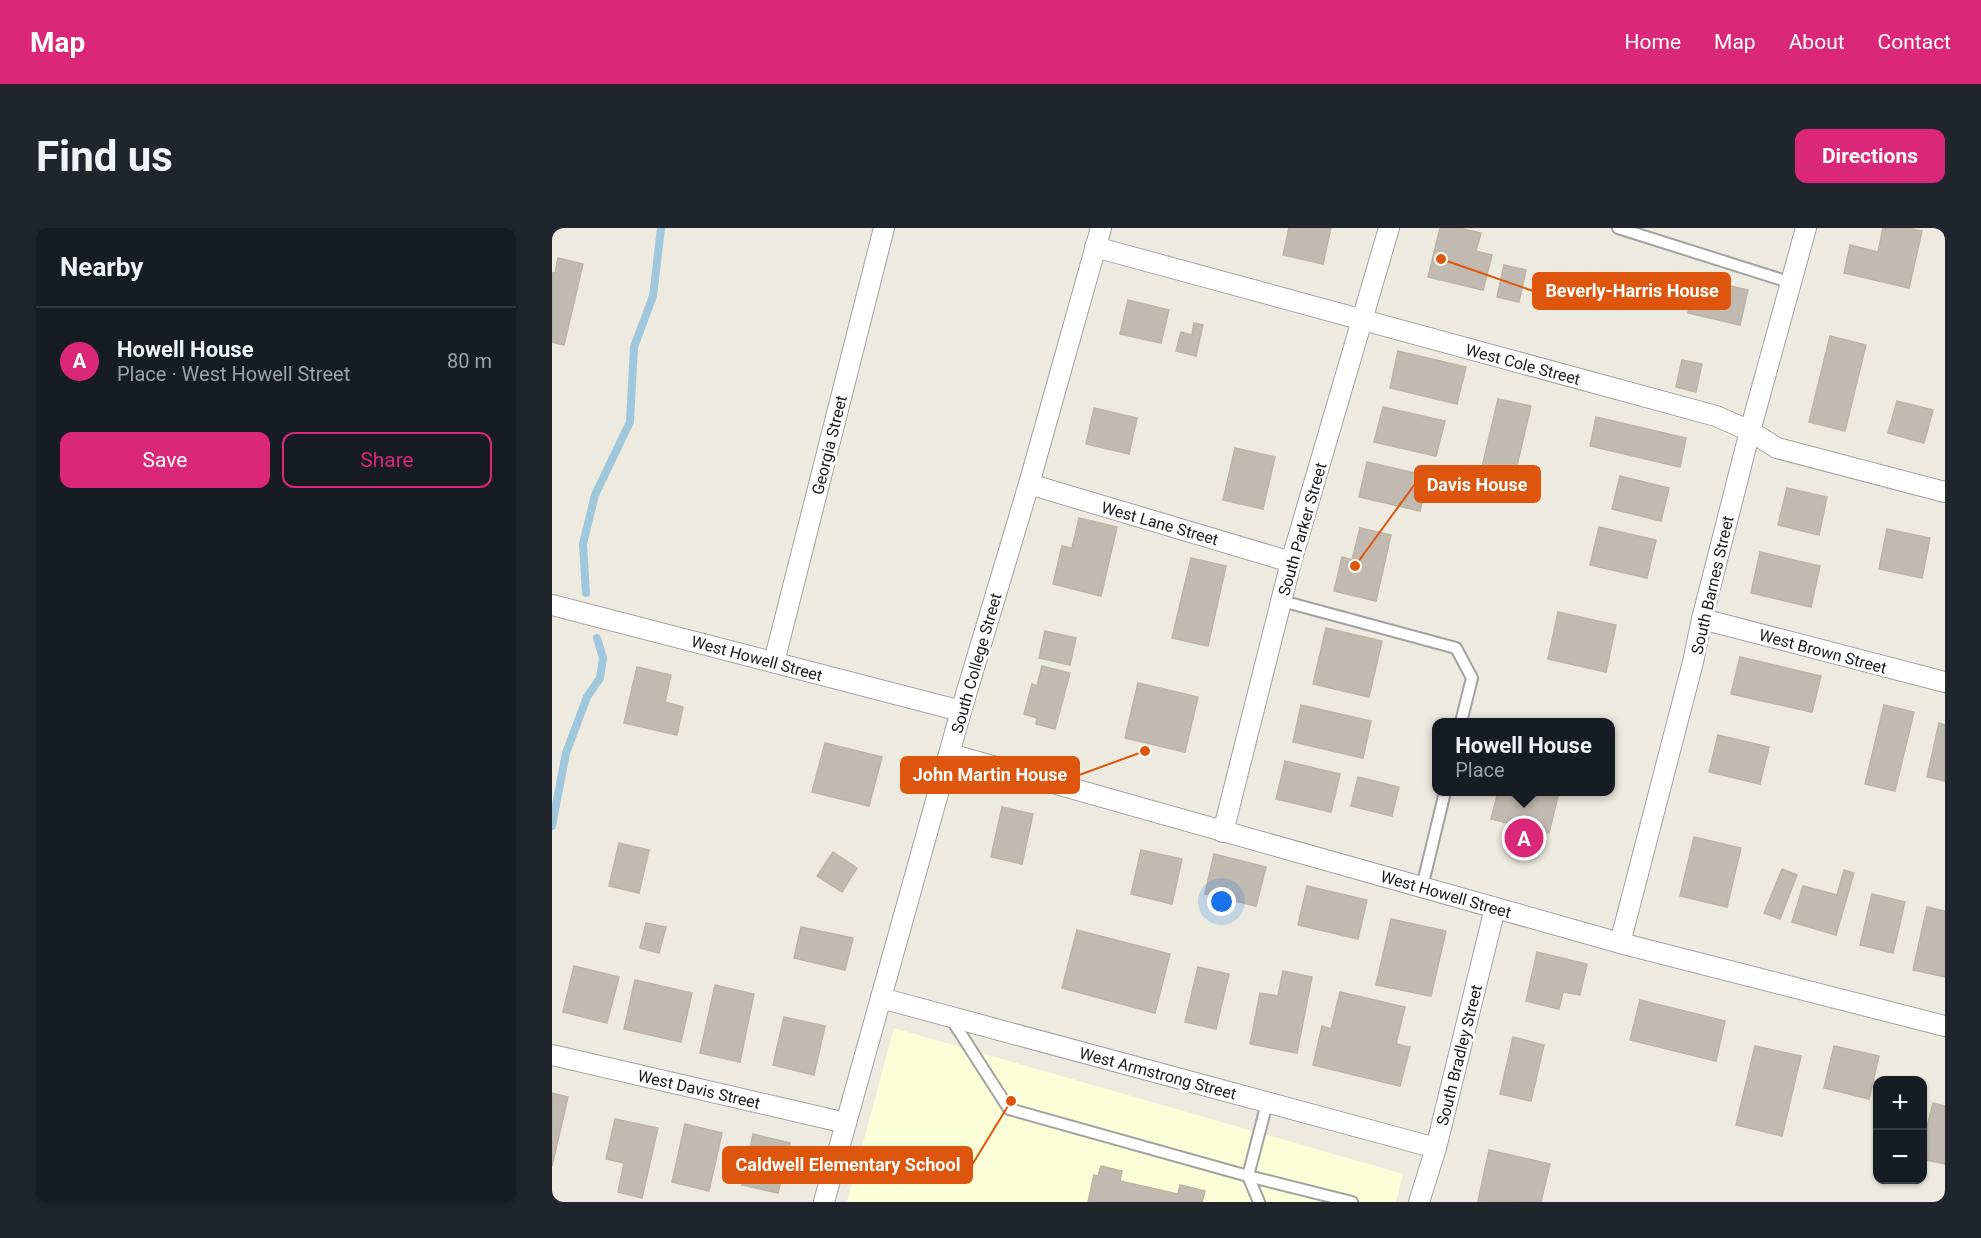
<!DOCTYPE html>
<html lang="en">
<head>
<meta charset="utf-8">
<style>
	:root { --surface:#171b24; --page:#20242c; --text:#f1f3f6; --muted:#9ea1a6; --line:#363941; --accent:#db2777 }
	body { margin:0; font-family:Roboto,sans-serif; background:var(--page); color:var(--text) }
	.controls { position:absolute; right:18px; bottom:18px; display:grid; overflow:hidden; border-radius:12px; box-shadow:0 2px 4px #0004 }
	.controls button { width:54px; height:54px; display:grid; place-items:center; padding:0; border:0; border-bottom:2px solid var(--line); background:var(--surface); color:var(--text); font:30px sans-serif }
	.you { position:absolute; left:670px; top:674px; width:21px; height:21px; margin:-15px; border:4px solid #fff; border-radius:50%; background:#1a73e8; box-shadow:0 0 0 9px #1a73e833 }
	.badge { display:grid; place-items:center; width:39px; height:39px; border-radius:50%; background:var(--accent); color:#fff; font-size:20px; font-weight:700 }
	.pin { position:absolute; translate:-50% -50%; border:3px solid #fff; box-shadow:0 2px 6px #0006 }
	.popup { position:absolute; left:880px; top:490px; width:183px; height:78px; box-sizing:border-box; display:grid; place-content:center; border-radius:12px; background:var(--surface); filter:drop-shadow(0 2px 4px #0005); font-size:20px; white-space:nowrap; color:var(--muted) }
	.popup b { font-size:22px; color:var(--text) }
	.popup::after { content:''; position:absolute; left:50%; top:100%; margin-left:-12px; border:12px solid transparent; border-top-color:var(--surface) }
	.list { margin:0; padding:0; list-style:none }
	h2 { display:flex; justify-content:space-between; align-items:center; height:78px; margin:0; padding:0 24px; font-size:26px }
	h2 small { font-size:20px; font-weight:400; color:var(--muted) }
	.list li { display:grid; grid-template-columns:39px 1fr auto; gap:18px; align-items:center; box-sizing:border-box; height:108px; padding:0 24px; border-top:2px solid var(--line) }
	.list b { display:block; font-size:22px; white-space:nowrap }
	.list p { margin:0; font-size:20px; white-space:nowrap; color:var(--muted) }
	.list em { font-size:20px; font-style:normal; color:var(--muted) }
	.actions { display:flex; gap:12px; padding:18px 24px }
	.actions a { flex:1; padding:14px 0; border:2px solid var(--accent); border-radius:12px; text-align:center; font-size:21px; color:var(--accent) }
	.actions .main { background:var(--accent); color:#fff }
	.map { position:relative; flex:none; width:1393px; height:974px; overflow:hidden; border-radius:12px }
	header { display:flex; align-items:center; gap:36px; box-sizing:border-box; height:84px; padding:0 30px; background:var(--accent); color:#fff }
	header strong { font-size:28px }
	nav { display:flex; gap:33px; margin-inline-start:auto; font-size:21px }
	.intro { display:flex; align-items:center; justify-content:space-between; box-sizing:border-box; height:144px; padding:0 36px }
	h1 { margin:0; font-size:42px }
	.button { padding:15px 27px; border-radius:12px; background:var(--accent); color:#fff; font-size:21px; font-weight:700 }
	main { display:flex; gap:36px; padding:0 36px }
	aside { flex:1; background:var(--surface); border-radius:12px; box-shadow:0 2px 4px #0004 }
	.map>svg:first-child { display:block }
</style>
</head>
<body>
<header>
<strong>Map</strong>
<nav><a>Home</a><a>Map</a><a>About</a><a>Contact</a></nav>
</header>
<div class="intro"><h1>Find us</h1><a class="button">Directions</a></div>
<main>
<aside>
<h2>Nearby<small></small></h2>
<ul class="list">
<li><span class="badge">A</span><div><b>Howell House</b><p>Place · West Howell Street</p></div><em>80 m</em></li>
</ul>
<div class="actions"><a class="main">Save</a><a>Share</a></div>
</aside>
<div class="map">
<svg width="1393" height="974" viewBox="0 0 1393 974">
	<rect width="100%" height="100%" fill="#edebe0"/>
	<path fill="#faffd8" d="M342,800L851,946L844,974H295Z"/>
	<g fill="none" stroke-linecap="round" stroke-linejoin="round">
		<g stroke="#a0c7dc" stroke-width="8">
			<path d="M34,365L31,316L43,267L78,194L82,119L101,68L109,0"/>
			<path d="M0,598L14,525L35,469L48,450L51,430L45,410"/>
		</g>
	</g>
	<g fill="#c2bab0" stroke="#bfb3a3" stroke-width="1.5">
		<path d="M737,0H779L771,36L731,27Z"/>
		<path d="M888,0H907L929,5L924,23L940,27L931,62L876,49Z"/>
		<path d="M1331,0H1356L1370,3L1357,60L1292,45L1298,17L1326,24Z"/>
		<path d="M6,30L31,36L12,117L0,114V45H3Z"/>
		<path d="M952,37L974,42L967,74L945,69Z"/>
		<path d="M1144,50L1196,62L1188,97L1136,85Z"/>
		<path d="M576,72L617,82L609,115L568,106Z"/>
		<path d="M642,95L651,97L644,128L624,123L629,104L640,107Z"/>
		<path d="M1278,108L1314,117L1293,203L1257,194Z"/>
		<path d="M846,123L914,139L905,176L838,160Z"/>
		<path d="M1130,132L1150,136L1144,164L1124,159Z"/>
		<path d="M946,171L979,178L963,246L930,239Z"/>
		<path d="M1345,173L1381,182L1372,215L1336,205Z"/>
		<path d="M831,179L893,193L884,228L822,214Z"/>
		<path d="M542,180L585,190L577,226L534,216Z"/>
		<path d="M1044,189L1134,210L1128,239L1038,218Z"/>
		<path d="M683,220L723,229L711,281L671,272Z"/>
		<path d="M815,234L876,248L868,283L807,269Z"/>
		<path d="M1068,248L1117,260L1109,293L1060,281Z"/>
		<path d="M1235,260L1275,269L1267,307L1226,297Z"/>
		<path d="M527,290L565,299L549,368L501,356L510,318L520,320Z"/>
		<path d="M1047,299L1104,312L1095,350L1038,337Z"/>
		<path d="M808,300L839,307L824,373L782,363L790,329L800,332Z"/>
		<path d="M1335,301L1378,310L1370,350L1327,341Z"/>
		<path d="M1208,324L1268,338L1259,379L1199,365Z"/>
		<path d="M639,330L674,338L656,418L620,410Z"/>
		<path d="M1006,384L1064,397L1054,444L996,431Z"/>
		<path d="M774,400L830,413L817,469L761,456Z"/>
		<path d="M493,403L524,410L518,437L487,430Z"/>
		<path d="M1188,429L1269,448L1260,484L1179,466Z"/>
		<path d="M490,438L518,445L503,501L484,496L485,490L472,486L480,456L485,458Z"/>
		<path d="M85,439L119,447L113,474L131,479L125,507L72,495Z"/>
		<path d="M586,455L646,469L633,524L573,510Z"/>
		<path d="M749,477L819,493L811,530L741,514Z"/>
		<path d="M1332,477L1362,484L1343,563L1313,556Z"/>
		<path d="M1387,495L1393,497V553L1375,549Z"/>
		<path d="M1166,507L1217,519L1208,556L1157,544Z"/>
		<path d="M273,515L330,529L317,578L260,564Z"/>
		<path d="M733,533L788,546L779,584L724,571Z"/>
		<path d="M806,549L847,559L840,588L799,578Z"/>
		<path d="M946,564H1007L997,605L939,591Z"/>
		<path d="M450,579L481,586L470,636L439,629Z"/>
		<path d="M1142,609L1189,620L1175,679L1128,668Z"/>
		<path d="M67,615L97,622L87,665L57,658Z"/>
		<path d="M589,622L630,631L620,676L579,666Z"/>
		<path d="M281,624L305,640L290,664L265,648Z"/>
		<path d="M662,626L714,639L704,678L653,666Z"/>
		<path d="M1230,641L1245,647L1228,691L1212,685Z"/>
		<path d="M1292,642L1302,645L1284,707L1240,694L1251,658L1285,667Z"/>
		<path d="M755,658L815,672L806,711L746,697Z"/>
		<path d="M1320,666L1353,674L1341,725L1308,717Z"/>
		<path d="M1375,679L1393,683V749L1361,742Z"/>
		<path d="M839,691L894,703L879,768L824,757Z"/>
		<path d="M94,695L114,699L107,725L88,720Z"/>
		<path d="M249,699L301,710L293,742L242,730Z"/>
		<path d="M525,702L618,726L603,785L510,760Z"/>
		<path d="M985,724L1035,736L1028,767L1011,764L1007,781L974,773Z"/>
		<path d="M22,738L67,749L55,795L11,784Z"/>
		<path d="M646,739L677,746L664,801L633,794Z"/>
		<path d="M731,743L760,749L745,825L698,816L708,765L726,768Z"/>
		<path d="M83,752L140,765L129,814L72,801Z"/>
		<path d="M163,757L202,766L188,834L148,825Z"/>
		<path d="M788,764L853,779L844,816L858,819L848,858L761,837L770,798L779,801Z"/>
		<path d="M1088,772L1173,793L1164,833L1078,812Z"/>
		<path d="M232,789L273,798L262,847L221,837Z"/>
		<path d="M961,809L992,817L979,873L948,866Z"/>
		<path d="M1203,818L1249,828L1230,908L1184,897Z"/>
		<path d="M1282,818L1327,828L1317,871L1272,860Z"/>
		<path d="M0,865L16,869L0,938Z"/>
		<path d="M1381,875L1393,878V936L1370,931V919Z"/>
		<path d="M63,891L106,900L90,970L66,964L72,935L54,931Z"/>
		<path d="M133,896L170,905L157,963L120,954Z"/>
		<path d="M201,906L238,915L226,965L190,957Z"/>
		<path d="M937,922L998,936L989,974L926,973Z"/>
		<path d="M549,938L570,943L568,953L626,966L628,957L653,963L650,974H536L542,947L546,948Z"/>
	</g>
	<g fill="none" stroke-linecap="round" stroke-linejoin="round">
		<defs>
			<g id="service">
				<path d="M1066,0L1237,54"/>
				<path d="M730,373L904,420L920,450L909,494"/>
				<path d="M870,659L893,564"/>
				<path d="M398,789L457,881L696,948L800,974"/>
				<path d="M707,974L696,948L715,875"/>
			</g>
			<g id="minor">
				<path d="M543,19L1164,188L1198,203L1225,220L1393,264"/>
				<path d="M477,256L739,334"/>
				<path d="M0,377L409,483"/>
				<path d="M1150,391L1393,454"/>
				<path d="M222,434L332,0"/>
				<path d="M398,526L1068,715L1393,798"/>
				<path d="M671,604L739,334L837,0"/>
				<path d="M1068,715L1141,434L1150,391L1198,203L1254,0"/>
				<path d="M329,770L884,920"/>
				<path d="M0,827L294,895"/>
				<path d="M272,974L409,483L477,256L549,0"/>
				<path d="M867,974L884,920L943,680"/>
			</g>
		</defs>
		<use href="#service" stroke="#a2a2a2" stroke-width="14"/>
		<use href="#minor" stroke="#a2a2a2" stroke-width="22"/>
		<use href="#service" stroke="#fff" stroke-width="10"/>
		<use href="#minor" stroke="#fff" stroke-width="20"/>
	</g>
	<g text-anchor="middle" stroke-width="6" stroke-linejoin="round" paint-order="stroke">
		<g font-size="16" fill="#1b1b1b" stroke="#fff">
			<text transform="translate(971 136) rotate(15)" y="6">West Cole Street</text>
			<text transform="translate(277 217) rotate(-76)" y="6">Georgia Street</text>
			<text transform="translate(608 295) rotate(16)" y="6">West Lane Street</text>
			<text transform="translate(750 301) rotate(-74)" y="6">South Parker Street</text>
			<text transform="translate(1160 357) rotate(-77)" y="6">South Barnes Street</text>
			<text transform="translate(1271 423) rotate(15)" y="6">West Brown Street</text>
			<text transform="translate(205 430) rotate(15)" y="6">West Howell Street</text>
			<text transform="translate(424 435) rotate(-74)" y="6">South College Street</text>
			<text transform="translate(894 666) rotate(16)" y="6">West Howell Street</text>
			<text transform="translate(907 827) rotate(-76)" y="6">South Bradley Street</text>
			<text transform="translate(606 845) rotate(15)" y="6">West Armstrong Street</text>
			<text transform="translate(147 861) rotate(13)" y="6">West Davis Street</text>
		</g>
	</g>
	<path fill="none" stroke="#de560d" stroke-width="2" d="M889 31L981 63M803 338L863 256M593 523L527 547M459 873L420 937"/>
	<g fill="#de560d" stroke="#fff" stroke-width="2">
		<circle cx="889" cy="31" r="6"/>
		<circle cx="803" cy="338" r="6"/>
		<circle cx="593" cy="523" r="6"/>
		<circle cx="459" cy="873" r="6"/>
	</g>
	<g fill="#de560d" stroke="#de560d" stroke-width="2">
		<rect x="981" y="45" width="197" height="36" rx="6"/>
		<rect x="863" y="238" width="125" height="36" rx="6"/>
		<rect x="349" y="529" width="178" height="36" rx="6"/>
		<rect x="171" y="919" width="249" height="36" rx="6"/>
	</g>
	<g font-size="18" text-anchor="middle" font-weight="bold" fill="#fff">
		<text x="1080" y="69">Beverly-Harris House</text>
		<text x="925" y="263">Davis House</text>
		<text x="438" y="553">John Martin House</text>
		<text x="296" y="943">Caldwell Elementary School</text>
	</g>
</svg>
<div class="controls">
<button>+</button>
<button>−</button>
</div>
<div class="you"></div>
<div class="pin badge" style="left:972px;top:610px">A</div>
<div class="popup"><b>Howell House</b>Place</div>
</div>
</main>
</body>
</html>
